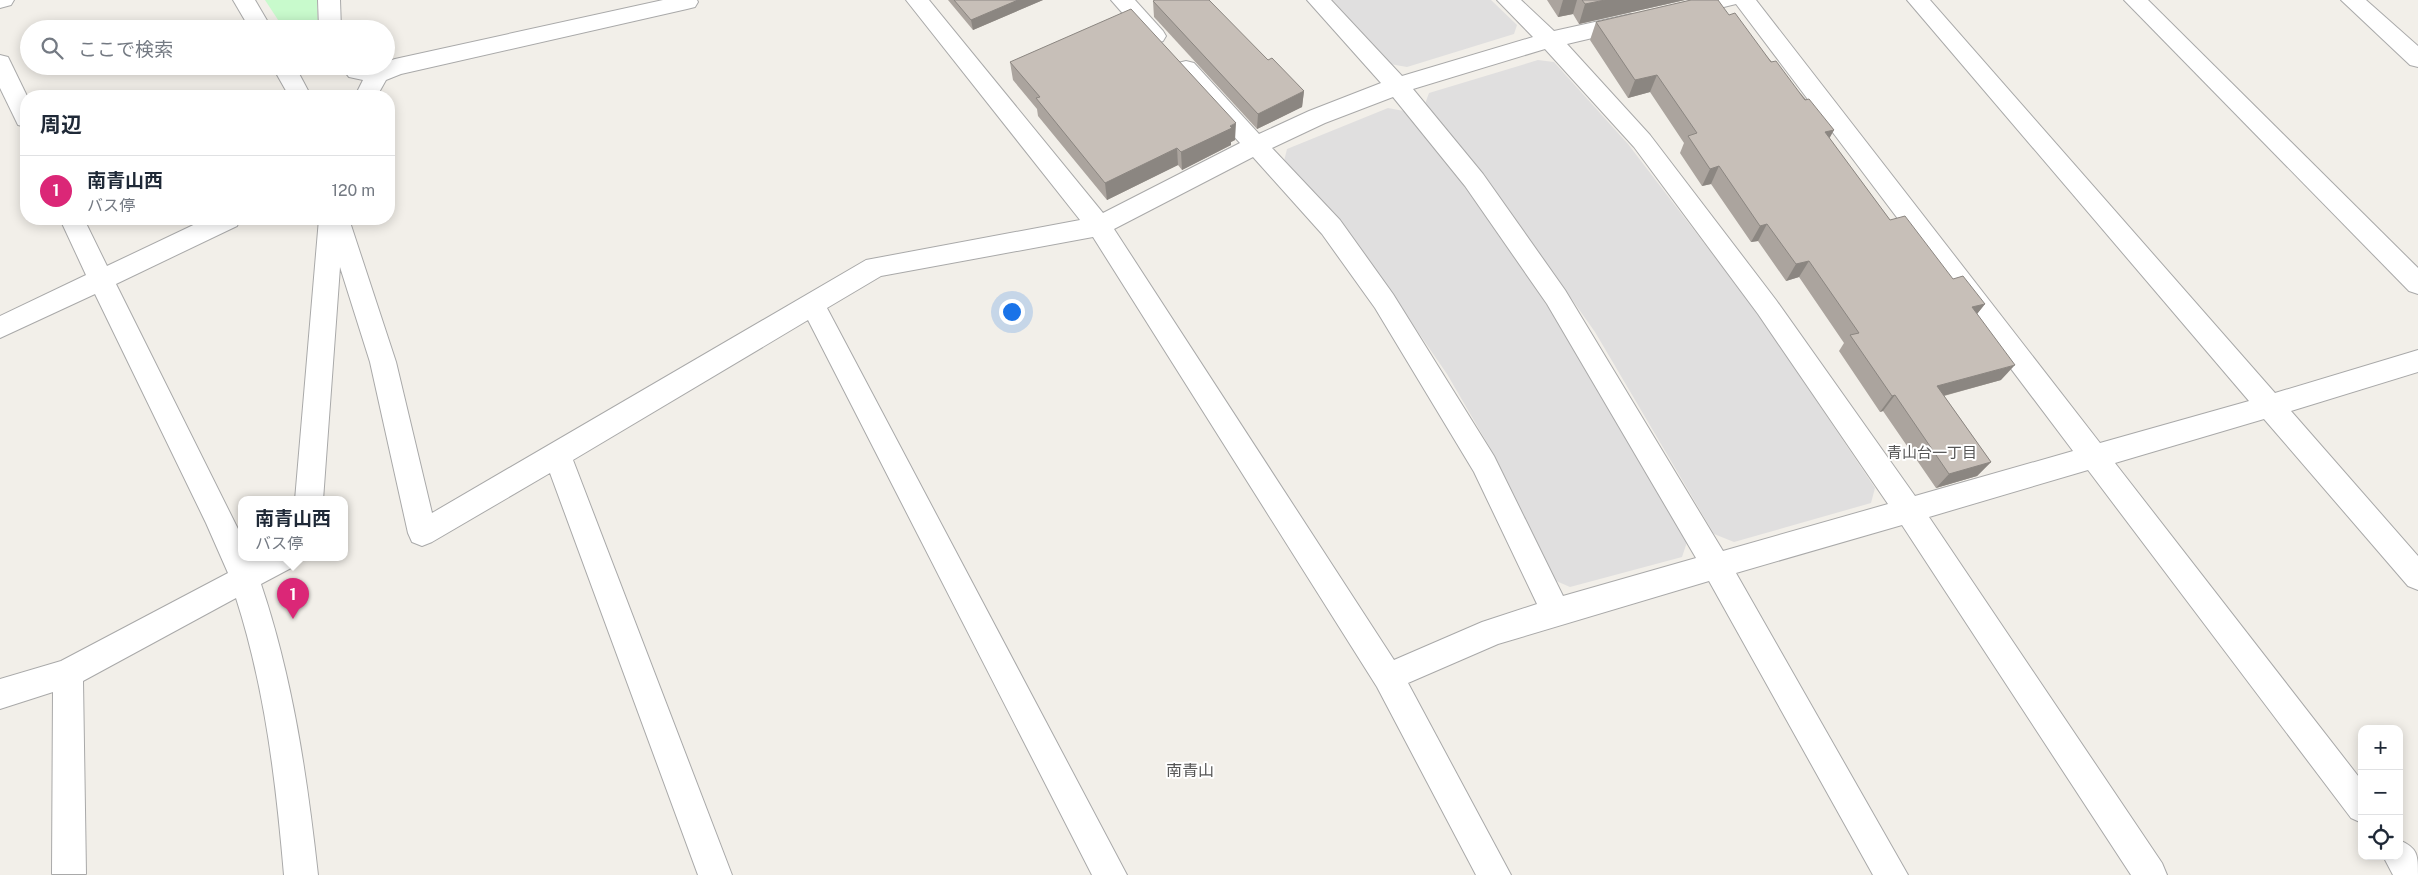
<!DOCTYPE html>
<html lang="ja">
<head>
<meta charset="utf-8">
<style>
	:root { --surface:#fff; --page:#f2f2f3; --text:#1f2937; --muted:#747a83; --line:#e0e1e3; --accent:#db2777 }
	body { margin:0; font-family:"Public Sans","Noto Sans JP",sans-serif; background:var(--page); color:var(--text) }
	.controls { position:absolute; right:15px; bottom:15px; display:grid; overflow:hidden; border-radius:10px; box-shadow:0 2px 12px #0003 }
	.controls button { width:45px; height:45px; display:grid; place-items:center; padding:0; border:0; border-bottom:1px solid var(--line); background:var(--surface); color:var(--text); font:25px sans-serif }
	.you { position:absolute; left:1011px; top:311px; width:18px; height:18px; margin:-12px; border:4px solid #fff; border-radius:50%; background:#1a73e8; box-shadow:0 0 0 8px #1a73e833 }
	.badge { display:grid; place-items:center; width:32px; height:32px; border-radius:50%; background:var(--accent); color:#fff; font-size:16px; font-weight:700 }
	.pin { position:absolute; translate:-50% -41px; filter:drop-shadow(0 1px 2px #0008) }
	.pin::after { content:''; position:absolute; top:26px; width:18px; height:15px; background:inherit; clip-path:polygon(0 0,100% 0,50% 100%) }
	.popup { position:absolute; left:238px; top:496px; width:110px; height:65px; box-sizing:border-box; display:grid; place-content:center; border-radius:10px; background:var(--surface); filter:drop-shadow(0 1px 4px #0005); font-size:16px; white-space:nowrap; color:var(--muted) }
	.popup b { font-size:19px; color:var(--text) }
	.popup::after { content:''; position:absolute; left:50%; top:100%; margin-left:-10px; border:10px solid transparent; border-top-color:var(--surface) }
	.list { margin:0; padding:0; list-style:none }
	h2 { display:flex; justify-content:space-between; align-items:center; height:65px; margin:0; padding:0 20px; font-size:21px }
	h2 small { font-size:16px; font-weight:400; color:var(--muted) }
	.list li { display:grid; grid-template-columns:32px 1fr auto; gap:15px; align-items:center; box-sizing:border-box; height:70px; padding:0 20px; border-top:1px solid var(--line) }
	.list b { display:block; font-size:19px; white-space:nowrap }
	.list p { margin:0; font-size:16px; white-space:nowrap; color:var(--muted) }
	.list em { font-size:16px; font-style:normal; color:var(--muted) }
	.icon { flex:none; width:28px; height:28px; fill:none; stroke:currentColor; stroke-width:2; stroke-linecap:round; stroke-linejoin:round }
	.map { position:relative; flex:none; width:2418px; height:875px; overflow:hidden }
	.search { position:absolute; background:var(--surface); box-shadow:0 2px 12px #0003; left:20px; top:20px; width:375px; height:55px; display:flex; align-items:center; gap:12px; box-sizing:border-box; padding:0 18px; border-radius:28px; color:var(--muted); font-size:19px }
	.panel { position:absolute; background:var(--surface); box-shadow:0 2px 12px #0003; left:20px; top:90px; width:375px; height:135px; border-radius:20px }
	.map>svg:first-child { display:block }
</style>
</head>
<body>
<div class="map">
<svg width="2418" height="875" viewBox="0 0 2418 875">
	<rect width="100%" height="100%" fill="#f2efe9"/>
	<g fill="#e0dfdf">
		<path d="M1332,0H1491L1517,25L1514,34L1407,67L1390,64Z"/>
		<path d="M1538,60L1554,62L1628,144L1756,311L1875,488L1871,503L1734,542L1714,534L1595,332L1483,174L1425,104L1429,93Z"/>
		<path d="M1388,108L1404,111L1464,185L1575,346L1687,542L1682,557L1570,587L1554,580L1497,460L1447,374L1398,303L1284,161L1287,149Z"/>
	</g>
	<path fill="#c8facc" d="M265,0H317L318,29H284Z"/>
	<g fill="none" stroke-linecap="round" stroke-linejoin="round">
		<defs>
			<g id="minor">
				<path d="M0,0H14L11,5L0,8Z"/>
				<path d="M233,0H255L272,29H250Z"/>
				<path d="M318,0H340L341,29H319Z"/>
				<path d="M663,0H697L698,2L695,7L687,9L401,74L386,80L377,96H355L363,80L349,77L340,66H386V62L395,59Z"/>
				<path d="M906,0H929L1103,213L1240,143L1178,75L1175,69L1178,63L1186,61L1194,63L1259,134L1309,111L1381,83L1307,0H1331L1402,76L1533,37L1497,0H1521L1554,31L1631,14L1639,17L1642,22L1639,27L1567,44L1650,135L1776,300L1915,496L2073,451L1736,4L1683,17L1675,15L1672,10L1675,5L1694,0H1756L2100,443L2249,401L1907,0H1930L2275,393L2418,350V372L2291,411L2418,556V590L2408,586L2264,419L2115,463L2362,781V823L2351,818L2088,470L1929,517L2162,863L2167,875H2131L1902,525L1736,573L1908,875H1873L1709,581L1498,644L1408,683L1511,875H1476L1377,687L1093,237L881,276L827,308L1127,875H1092L808,320L573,460L732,875H698L550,473L432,542L422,546L412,542L408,533L370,362L340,267L323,500H295L319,219H349L396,362L432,513L866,260L1080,220ZM1545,49L1634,147L1758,314L1888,504L1723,551L1565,290L1483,174L1413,89ZM1393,97L1465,186L1547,304L1696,558L1563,596L1494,456L1393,294L1340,220L1272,148L1325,123ZM1253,157L1322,234L1375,308L1474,472L1537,604L1482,622L1394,660L1114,229Z"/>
				<path d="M1111,0H1135L1163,31L1166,36L1163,41L1155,44L1147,41Z"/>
				<path d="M2124,0H2148L2418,268V294L2409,291Z"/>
				<path d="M2341,0H2366L2418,46V67L2410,65Z"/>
				<path d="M0,55L8,57L27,96L26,127L18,125L0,88Z"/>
				<path d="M272,66H295L311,96H289Z"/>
				<path d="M60,219H84L107,266L206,219H240L237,226L116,284L242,537V558H251L252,560L256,558H298L293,567L261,584C293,679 307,776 318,875H284C276,782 265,688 236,598L83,681L86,874H52L53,692L0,709V679L61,661L228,573L206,523L95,294L0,338V316L86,275Z"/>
				<path d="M2399,840C2418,848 2418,855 2418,875H2393L2383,856H2399Z"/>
			</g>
		</defs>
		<use href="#minor" stroke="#a9a9a9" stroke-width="2"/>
		<use href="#minor" fill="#fff" fill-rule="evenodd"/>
	</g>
	<g fill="#aba49e">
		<path d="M948,0H1043L973,30Z"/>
		<path d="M1547,0H1685L1579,24L1573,14L1558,17Z"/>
		<path d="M1153,1L1268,60L1304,91L1302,107L1257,129L1154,17Z"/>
		<path d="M1729,15L1834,130L1829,138L1890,220L1953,279L1985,304L1977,314L2001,380L1944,396L1991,462L1977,476L1936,488L1883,411L1880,412L1839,351L1844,343L1799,277L1786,281L1758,241L1751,242L1711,184L1702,186L1680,153L1684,143L1650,92L1628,98L1590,40L1596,22Z"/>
		<path d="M1010,62L1235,140L1231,142V145L1182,170L1178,165L1107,200L1038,116L1037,109L1013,80Z"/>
	</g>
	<g fill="#8b8681">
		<path d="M1018,0H1043L973,30L971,20Z"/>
		<path d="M1563,0H1577L1573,14L1558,17Z"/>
		<path d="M1605,0H1685L1579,24L1585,4Z"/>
		<path d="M1657,75L1650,92L1628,98L1635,80Z"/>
		<path d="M1304,91L1302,107L1257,129L1258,114Z"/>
		<path d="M1236,123L1235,140L1231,142V145L1182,170L1181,152Z"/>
		<path d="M1834,130L1824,148L1825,132Z"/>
		<path d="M1177,148L1178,165L1107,200L1105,183Z"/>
		<path d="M1719,166L1711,184L1702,186L1710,169Z"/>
		<path d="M1767,224L1758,241L1751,242L1760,226Z"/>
		<path d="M1809,261L1799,277L1786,281L1796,264Z"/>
		<path d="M1985,304L1972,320V307Z"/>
		<path d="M2015,365L2001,380L1924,401L1937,386Z"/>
		<path d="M1895,395L1883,411L1880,412L1892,396Z"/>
		<path d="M1991,462L1977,476L1936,488L1949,474Z"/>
	</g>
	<g fill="#c7bfb8" stroke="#8b8681">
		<path d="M954,0H1018L971,20Z"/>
		<path d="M1155,0H1209L1268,60L1272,58L1304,91L1258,114L1153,1Z"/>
		<path d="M1582,0H1605L1585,4Z"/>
		<path d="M1691,0H1718L1729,15L1735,13L1771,62L1776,61L1805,100L1809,99L1834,130L1825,132L1890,220L1905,216L1953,279L1963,276L1985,304L1972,307L2015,365L1937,386L1991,462L1949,474L1895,395L1892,396L1850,335L1859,333L1809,261L1796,264L1767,224L1760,226L1719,166L1710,169L1688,136L1697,133L1657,75L1635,80L1596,22Z"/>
		<path d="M1131,9L1236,123L1230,126L1232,128L1181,152L1177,148L1105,183L1036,98L1040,97L1010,62Z"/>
	</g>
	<g text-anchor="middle" stroke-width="4" stroke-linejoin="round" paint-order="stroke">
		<g font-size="15" fill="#555" stroke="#fff">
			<text x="1932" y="458">青山台一丁目</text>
		</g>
		<g font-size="16" fill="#555" stroke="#fff">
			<text x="1190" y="776">南青山</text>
		</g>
	</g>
</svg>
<div class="controls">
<button>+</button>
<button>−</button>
<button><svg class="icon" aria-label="locate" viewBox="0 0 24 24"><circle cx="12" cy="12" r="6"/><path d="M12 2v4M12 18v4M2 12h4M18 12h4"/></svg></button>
</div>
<div class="you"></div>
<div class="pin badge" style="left:293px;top:619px">1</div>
<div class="popup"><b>南青山西</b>バス停</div>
<div class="search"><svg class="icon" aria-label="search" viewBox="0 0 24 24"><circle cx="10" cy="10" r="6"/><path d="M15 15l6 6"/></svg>ここで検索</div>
<section class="panel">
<h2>周辺<small></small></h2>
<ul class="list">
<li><span class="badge">1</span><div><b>南青山西</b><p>バス停</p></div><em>120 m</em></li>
</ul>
</section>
</div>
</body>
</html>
